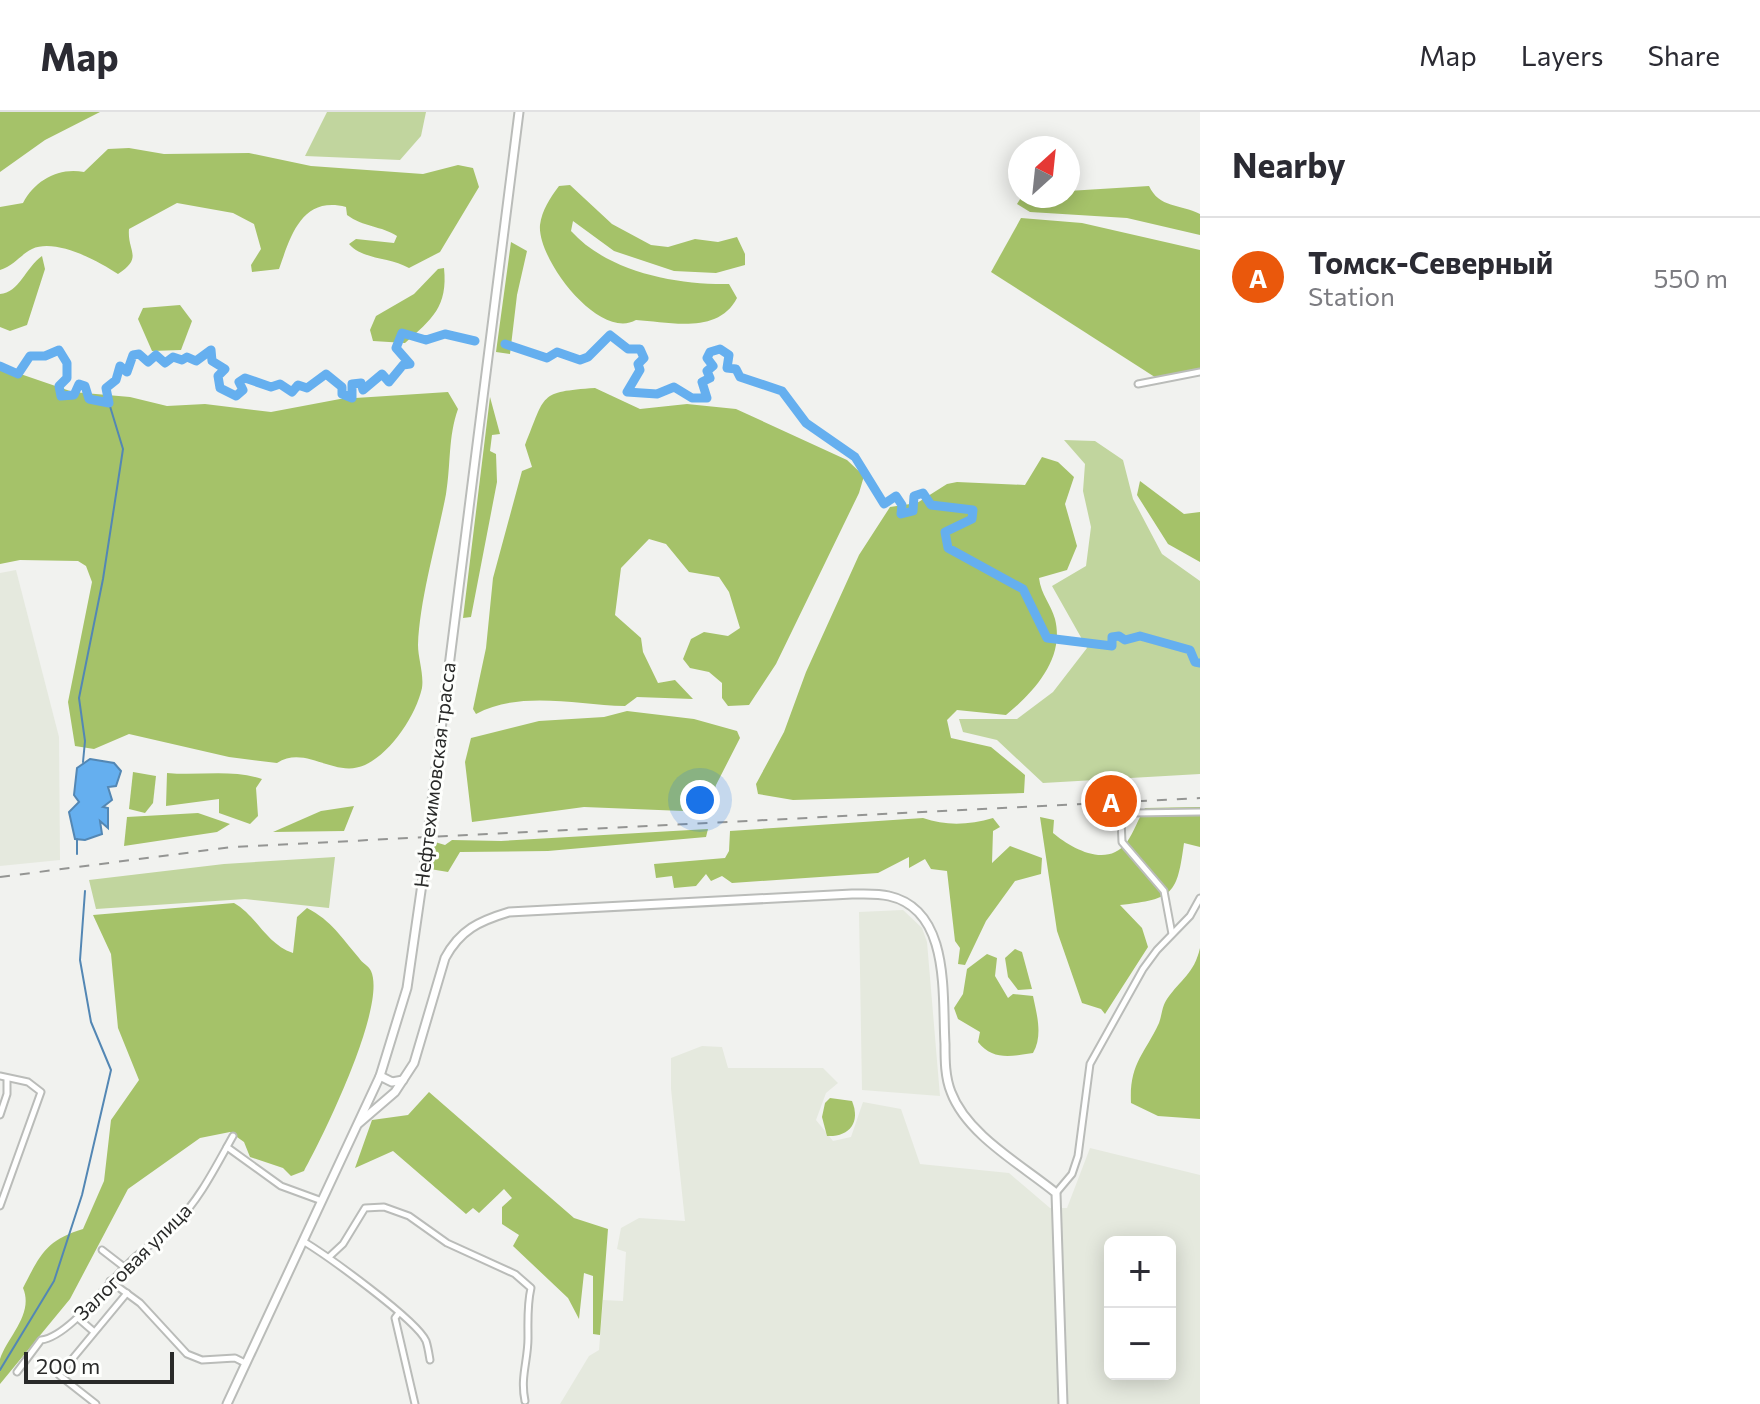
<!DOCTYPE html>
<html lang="en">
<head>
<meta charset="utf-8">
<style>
	:root { --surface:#fff; --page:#f2f2f3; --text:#2b2b33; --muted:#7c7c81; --line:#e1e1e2; --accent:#ea580c }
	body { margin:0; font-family:Commissioner,sans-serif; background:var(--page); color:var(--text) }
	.controls { position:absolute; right:24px; bottom:24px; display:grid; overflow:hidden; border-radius:12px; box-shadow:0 4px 20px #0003 }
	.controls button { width:72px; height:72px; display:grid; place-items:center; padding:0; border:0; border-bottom:2px solid var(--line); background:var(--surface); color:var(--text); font:40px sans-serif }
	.compass { position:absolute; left:1008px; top:24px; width:72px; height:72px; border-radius:50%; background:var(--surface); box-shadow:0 4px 20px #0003; rotate:27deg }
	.scale { position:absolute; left:24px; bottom:20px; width:150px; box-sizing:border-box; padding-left:8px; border:4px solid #292a29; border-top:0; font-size:22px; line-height:28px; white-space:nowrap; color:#292a29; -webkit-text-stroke:6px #fefffd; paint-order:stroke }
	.you { position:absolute; left:700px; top:688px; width:28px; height:28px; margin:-20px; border:6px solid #fff; border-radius:50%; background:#1a73e8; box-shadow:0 0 0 12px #1a73e833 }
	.badge { display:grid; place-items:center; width:52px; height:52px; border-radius:50%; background:var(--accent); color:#fff; font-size:26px; font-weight:700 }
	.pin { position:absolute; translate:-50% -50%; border:4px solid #fff; box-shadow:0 2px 8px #0006 }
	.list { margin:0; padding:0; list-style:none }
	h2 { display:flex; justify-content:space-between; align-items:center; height:104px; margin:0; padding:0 32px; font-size:34px }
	h2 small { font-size:26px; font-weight:400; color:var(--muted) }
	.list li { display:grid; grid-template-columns:52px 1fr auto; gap:24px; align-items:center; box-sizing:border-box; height:120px; padding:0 32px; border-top:2px solid var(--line) }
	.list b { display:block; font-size:30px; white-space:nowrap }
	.list p { margin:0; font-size:26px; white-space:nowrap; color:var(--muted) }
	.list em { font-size:26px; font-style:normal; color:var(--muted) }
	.map { position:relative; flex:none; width:1200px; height:1292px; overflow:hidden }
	header { display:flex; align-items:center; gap:48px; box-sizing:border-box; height:112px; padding:0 40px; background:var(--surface); border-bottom:2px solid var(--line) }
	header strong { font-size:38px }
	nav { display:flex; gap:44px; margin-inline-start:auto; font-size:28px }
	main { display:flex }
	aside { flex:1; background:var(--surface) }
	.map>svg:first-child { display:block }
</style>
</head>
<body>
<header>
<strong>Map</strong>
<nav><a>Map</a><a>Layers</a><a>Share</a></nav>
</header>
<main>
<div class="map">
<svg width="1200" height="1292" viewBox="0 0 1200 1292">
	<rect width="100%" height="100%" fill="#f1f2ef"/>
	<g fill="#e5e9de" fill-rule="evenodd">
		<path d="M16,458L59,625L60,748L0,754V461Z"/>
		<path d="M903,798L922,816L927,830L940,984L862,978L859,800Z"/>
		<path d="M702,934L722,935L728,956H823L838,971L826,981L816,1008L833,1029L851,1025L863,990L901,997L920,1052L1009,1061L1050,1096H1067L1090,1036L1200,1063V1292H560L589,1244L599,1238L603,1188L623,1189L626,1140L617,1137L621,1116L639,1106L685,1109L671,977V946ZM1110,1130H1170V1262H1110Z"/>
	</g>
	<g fill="#c1d59e">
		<path d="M327,0H426L421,24L400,48L305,44Z"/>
		<path d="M1064,328L1095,329L1123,348L1133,387L1162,442L1200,469V662L1043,671L997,628L963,620L959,607H1017L1053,580L1087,536L1052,474L1086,454L1091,415L1083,379L1085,352Z"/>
		<path d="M335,745L329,796L245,787L96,797L89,768L224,752Z"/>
	</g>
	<g fill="#a5c269">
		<path d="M0,0H100L45,28L0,60Z"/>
		<path d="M129,36L164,42L249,41L311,54L423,62L458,53L473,56L479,75L440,140L409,156C390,145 363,148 349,132L356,127L394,131L397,124C382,114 363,115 347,103L346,95C302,84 291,123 279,157L252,160L251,153L261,137L254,112L233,101L177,91L129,117C127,140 144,145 118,162C98,149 56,126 32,137C20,143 15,153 0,158V95L23,91C35,68 59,55 84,60L108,37Z"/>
		<path d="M570,73L612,112L651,133L668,135L695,127L718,130L737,125L745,142V153L716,161L674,159L614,139L573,109L571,119C608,160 676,173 729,172L737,186C718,223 669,210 636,208C599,229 537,147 540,113C542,98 550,86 559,74Z"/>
		<path d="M1149,74C1159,96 1180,92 1200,102V123L1127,106L1030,100L1017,92L1022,84H1068V79Z"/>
		<path d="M1021,106L1082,111L1200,138V263L1161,269L991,160Z"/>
		<path d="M511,130L527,139L517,183L510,242L496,240Z"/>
		<path d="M42,144L45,157L27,213L10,219L0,215V182C19,181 26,155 42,144Z"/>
		<path d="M444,156C448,195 432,207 405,231L373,229L370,218L376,204L414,182L438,157Z"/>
		<path d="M180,193L192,209L181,238L152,239L138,207L143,196Z"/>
		<path d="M0,255L73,280L130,285L167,294L205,292L271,300L340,287L448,280L458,297C448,325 451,352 446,382C437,429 420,485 418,533C418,546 424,562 422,576C416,603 391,641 365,653C334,667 306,632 277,651L229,645L129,622L94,637L75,634L68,590L92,470L86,454L78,449L20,448L0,452Z"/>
		<path d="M595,276L640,297L687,292L736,297L847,348L864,364L859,381L776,552L749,593L728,594L722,586V571L709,560L690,556L683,547L691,527L704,520L728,524L740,516L729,480L719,465L689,460L666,432L649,427L621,456L615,503L641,526L643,540L658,571L675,568L693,587L637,585L625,594C576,593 521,578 476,602L473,597L486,536L493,466L522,359L532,355L525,333C546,282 538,280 595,276Z"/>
		<path d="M490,285L500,322L492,323L490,339L496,342L497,370L471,505L463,506Z"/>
		<path d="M1042,345L1058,350L1074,365L1065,392L1077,434L1067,458L1039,466C1041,483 1051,492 1055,507C1065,547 1034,580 1006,603L957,598L947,608L951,626L991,635L1025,663L1024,681L793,688L758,682L756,672L784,620L806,560L859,443L890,395L917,391L947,372L957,370L1025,373Z"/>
		<path d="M1140,369L1184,402L1200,400V450L1168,432L1137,383Z"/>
		<path d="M627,599L694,607L737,619L740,626L716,673L708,700L584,695L472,710L465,650L471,626L539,609L604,605Z"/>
		<path d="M133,660L156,664L153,691L145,701L129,697Z"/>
		<path d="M167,661C198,664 233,657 262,667L256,676L258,704L250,712L219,701V687L166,694Z"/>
		<path d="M354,694L344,719L273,720L321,699Z"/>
		<path d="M1200,695V735L1184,731C1177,782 1174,787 1120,793L1142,816L1148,835L1105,902L1101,897L1082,891L1057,819L1040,705L1054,708L1053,721C1071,736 1107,757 1127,730C1134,720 1138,707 1145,696Z"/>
		<path d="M198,701L230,712L217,720L124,734L127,705Z"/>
		<path d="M923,706C946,714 969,713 993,706L1000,715L993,719L992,751L1010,734L1042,746L1041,762L1015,769L986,809L965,853L958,852L960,836L955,829L947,759L931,757L925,747L909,756V745L878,761L732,771L722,764L711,769L706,762L696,774L674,776L672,764L656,766L654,752L725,746L729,739L730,719Z"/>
		<path d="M708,717L706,725L548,739L460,740L448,760L430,757L435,730L445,733L452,728L501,729Z"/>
		<path d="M234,791C257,804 266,832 293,841L297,805L307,796C332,809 341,825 359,846C362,851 369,854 371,859C387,894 323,1025 304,1059L291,1064L283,1056L250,1045L244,1030L230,1020L200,1026L128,1077L70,1187L0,1272C0,1265 0,1253 0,1247C8,1224 34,1202 23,1176C40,1143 46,1128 83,1117L104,1069L111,1008L139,968L118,916L111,842L93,803Z"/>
		<path d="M1200,836V1007L1158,1004L1131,991C1129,952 1144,943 1159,911C1162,903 1162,894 1167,887C1181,867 1194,862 1200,836Z"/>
		<path d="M1015,837L1022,840L1032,877L1018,878L1008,865L1005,846Z"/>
		<path d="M987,842L997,846L995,864L1008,886L1013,882L1033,884C1037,903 1043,924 1033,941C1012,944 993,949 978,930L980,920L958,907L954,896L963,882L967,857Z"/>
		<path d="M429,980L574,1106L608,1117L600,1223L593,1222V1164L584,1161L579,1207L568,1186L513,1134L519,1123L502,1112V1095L512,1086L504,1077L479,1101L473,1096L466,1102L393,1039L355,1056L372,1008L408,1003Z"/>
		<path d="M830,986L852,989C861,1011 849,1025 827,1024L822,1005L825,991Z"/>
	</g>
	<path fill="#65afef" stroke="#5387b4" stroke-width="2" d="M90,647L114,651L121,659L116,674L108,675L112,688L103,695L108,696V716L100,709L102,722L85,728L75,727L69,700L79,690L74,683L77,656Z"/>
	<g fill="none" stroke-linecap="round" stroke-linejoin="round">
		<g stroke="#5387b4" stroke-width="2">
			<path d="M83,650L85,629L79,586L103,467L123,337L109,291"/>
			<path d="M77,742V727"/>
			<path d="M0,1258L54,1169L82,1083L111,958L91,910L80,848L85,779"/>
		</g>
		<g stroke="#65afef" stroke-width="9">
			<path d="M505,232L547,246L557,240L580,248L588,245L610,223L628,237H640L644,246L638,252L640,258L627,280L657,282L674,275L692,286H707L702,270L710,266L707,259L713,254L707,246L710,240L720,237L729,243L727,256L736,257L740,265L782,279L806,311L855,345L884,392L896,384L902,393L901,402L913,399L914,384L923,381L931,393L973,398L972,407L945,420L948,436L1023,477L1047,526L1112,534V525L1119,524L1125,528L1140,524L1190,538L1195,550L1200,551"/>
			<path d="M0,254L18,262L30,244H45L59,238L67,251V266L59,274L61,284L74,283L79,272L85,274L89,287L109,291L106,276L116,268L120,254L127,260L133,243L139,242L148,250L156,243L165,251L173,245L182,248L187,245L196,249L211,238L212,249L225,257L218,264L220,276L236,284L243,278L239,270L245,266L271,275L280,272L292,280L298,273L307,276L326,262L342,275V282L352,286V272L361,271L363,278L382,262L389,270L403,253L410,252L396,236L402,221L426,228L445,222L475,229"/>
		</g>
		<defs>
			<g id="street">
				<path d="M1138,272L1200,260"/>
				<path d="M1172,822L1164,779L1122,730L1121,708L1134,701L1200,700"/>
				<path d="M0,964L28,970L41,980L0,1094"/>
				<path d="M0,1003L7,982V968"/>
				<path d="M227,1035L281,1074L322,1089"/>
				<path d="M1056,1081L1072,1062L1078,1044L1090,952L1143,857L1157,838L1190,804L1200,786"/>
				<path d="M303,1129C326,1143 417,1208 426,1229C428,1235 429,1242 430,1248"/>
				<path d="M102,1138L124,1155"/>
				<path d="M329,1145L343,1132L365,1096L384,1095L409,1104L447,1131L515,1162L531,1176C527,1193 528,1208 528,1226C528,1249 520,1265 525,1289"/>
				<path d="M110,1169L140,1191L187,1242L202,1248L235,1246L245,1251"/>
				<path d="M398,1202L395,1206L415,1292"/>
				<path d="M78,1206L93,1219"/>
				<path d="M17,1260L41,1228C69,1225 110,1168 132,1148C146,1135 162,1126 175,1112C200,1087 216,1054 233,1024"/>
				<path d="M96,1292L59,1263L127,1181"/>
			</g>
			<g id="secondary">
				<path d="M430,705L519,0"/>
				<path d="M380,964L392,970L403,968"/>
				<path d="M359,1011L395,980L414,951L445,846C460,818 479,809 509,800L852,782C864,782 877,781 889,784C951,798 942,883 945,932C945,948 945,965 951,980C967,1023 1022,1053 1056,1081L1063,1292"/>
				<path d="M227,1292L380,964L407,876L423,765"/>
			</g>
		</defs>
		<use href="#street" stroke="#babcb9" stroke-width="9"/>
		<use href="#secondary" stroke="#babcb9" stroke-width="11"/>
		<use href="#street" stroke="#fff" stroke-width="5"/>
		<use href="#secondary" stroke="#fff" stroke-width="7"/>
		<path stroke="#949593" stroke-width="2" stroke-dasharray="10 10" stroke-linecap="butt" d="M0,765L232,735L1200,686"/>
		<defs>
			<path id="secondary-bridge" d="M423,765L430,705"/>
		</defs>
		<use href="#secondary-bridge" stroke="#babcb9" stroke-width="11" stroke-linecap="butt"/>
		<use href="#secondary-bridge" stroke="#fff" stroke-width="7"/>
	</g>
	<g text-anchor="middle" stroke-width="6" stroke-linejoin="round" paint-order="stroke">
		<g font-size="20" fill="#292a29" stroke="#fefffd">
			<text transform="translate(435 663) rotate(-83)" y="7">Нефтехимовская трасса</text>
			<text transform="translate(133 1150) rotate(-45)" y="7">Залоговая улица</text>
		</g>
	</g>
</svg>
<div class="controls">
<button>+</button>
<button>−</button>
</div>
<svg class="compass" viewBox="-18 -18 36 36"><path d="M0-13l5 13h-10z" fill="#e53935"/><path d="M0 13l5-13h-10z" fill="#7c7c81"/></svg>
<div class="scale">200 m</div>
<div class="you"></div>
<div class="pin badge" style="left:1111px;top:689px">A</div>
</div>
<aside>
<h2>Nearby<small></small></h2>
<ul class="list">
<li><span class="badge">A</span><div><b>Томск-Северный</b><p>Station</p></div><em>550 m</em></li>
</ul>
</aside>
</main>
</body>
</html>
